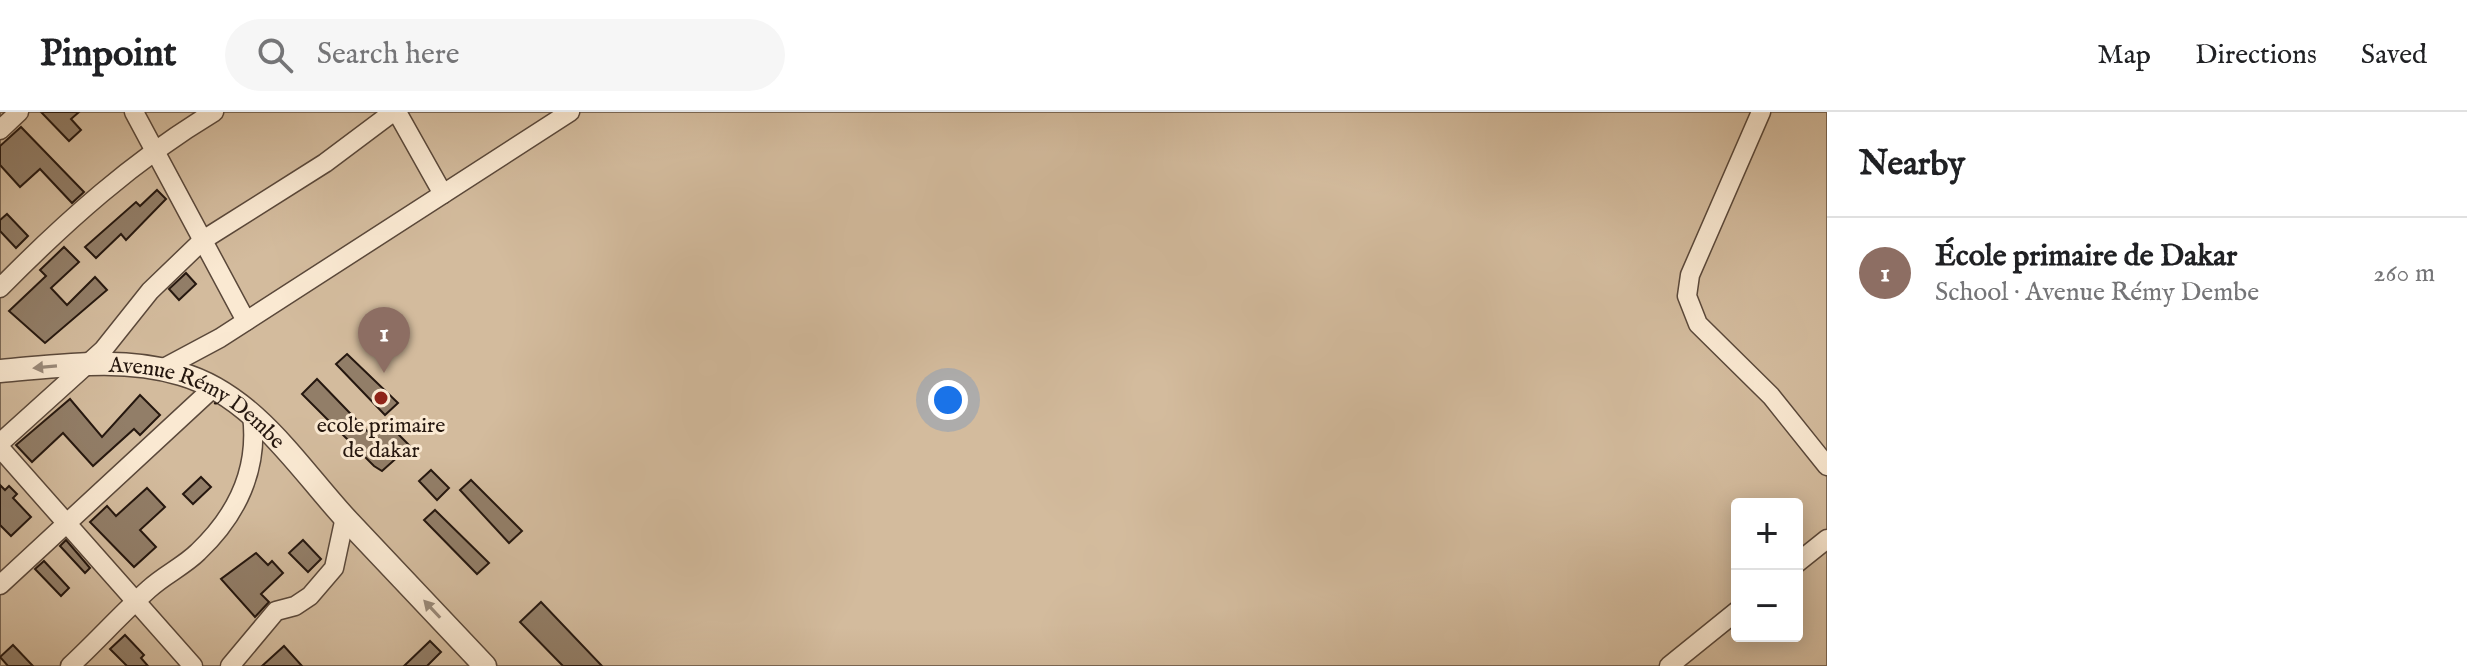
<!DOCTYPE html>
<html lang="en">
<head>
<meta charset="utf-8">
<style>
	:root { --surface:#fff; --page:#f6f6f6; --text:#202124; --muted:#757577; --line:#e0e0e0; --accent:#8f2418 }
	body { margin:0; font-family:"IM FELL English",serif; background:var(--page); color:var(--text) }
	.controls { position:absolute; right:24px; bottom:24px; display:grid; overflow:hidden; border-radius:8px; box-shadow:0 4px 20px #0003 }
	.controls button { width:72px; height:72px; display:grid; place-items:center; padding:0; border:0; border-bottom:2px solid var(--line); background:var(--surface); color:var(--text); font:40px sans-serif }
	.you { position:absolute; left:948px; top:288px; width:28px; height:28px; margin:-20px; border:6px solid #fff; border-radius:50%; background:#1a73e8; box-shadow:0 0 0 12px #1a73e833 }
	.badge { display:grid; place-items:center; width:52px; height:52px; border-radius:50%; background:var(--accent); color:#fff; font-size:26px; font-weight:700 }
	.pin { position:absolute; translate:-50% -66px; filter:drop-shadow(0 2px 4px #0008) }
	.pin::after { content:''; position:absolute; top:42px; width:28px; height:24px; background:inherit; clip-path:polygon(0 0,100% 0,50% 100%) }
	.list { margin:0; padding:0; list-style:none }
	h2 { display:flex; justify-content:space-between; align-items:center; height:104px; margin:0; padding:0 32px; font-size:34px }
	h2 small { font-size:26px; font-weight:400; color:var(--muted) }
	.list li { display:grid; grid-template-columns:52px 1fr auto; gap:24px; align-items:center; box-sizing:border-box; height:112px; padding:0 32px; border-top:2px solid var(--line) }
	.list b { display:block; font-size:30px; white-space:nowrap }
	.list p { margin:0; font-size:26px; white-space:nowrap; color:var(--muted) }
	.list em { font-size:26px; font-style:normal; color:var(--muted) }
	.icon { flex:none; width:44px; height:44px; fill:none; stroke:currentColor; stroke-width:2; stroke-linecap:round; stroke-linejoin:round }
	.map { position:relative; flex:none; width:1827px; height:554px; overflow:hidden }
	header { display:flex; align-items:center; gap:48px; box-sizing:border-box; height:112px; padding:0 40px; background:var(--surface); border-bottom:2px solid var(--line) }
	header strong { font-size:38px }
	nav { display:flex; gap:44px; margin-inline-start:auto; font-size:28px }
	.search { width:560px; height:72px; background:var(--page); display:flex; align-items:center; gap:20px; box-sizing:border-box; padding:0 28px; border-radius:44px; color:var(--muted); font-size:30px }
	main { display:flex }
	aside { flex:1; background:var(--surface) }
	.map>svg:first-child { display:block }
</style>
</head>
<body>
<header>
<strong>Pinpoint</strong>
<div class="search"><svg class="icon" aria-label="search" viewBox="0 0 24 24"><circle cx="10" cy="10" r="6"/><path d="M15 15l6 6"/></svg>Search here</div>
<nav><a>Map</a><a>Directions</a><a>Saved</a></nav>
</header>
<main>
<div class="map">
<svg width="1827" height="554" viewBox="0 0 1827 554">
	<rect width="100%" height="100%" fill="#f7ddba"/>
	<filter id="stains"><feTurbulence type="fractalNoise" baseFrequency=".0025" numOctaves="4"/><feColorMatrix values="0 0 0 0 .2 0 0 0 0 .09 0 0 0 0 .02 0 0 0 .5 -.17"/></filter>
	<radialGradient id="worn" r=".72"><stop offset=".6" stop-color="#630" stop-opacity="0"/><stop offset="1" stop-color="#630" stop-opacity=".3"/></radialGradient>
	<path fill="#d3bb9d" stroke="#7c6956" stroke-width="2" fill-rule="evenodd" d="M0,0H1827V554H0ZM1737,392H1797V524H1737Z"/>
	<g fill="#927e68" stroke="#25170f" stroke-width="2">
		<path d="M41,0H79L71,7L81,18L69,29Z"/>
		<path d="M21,15L84,80L72,91L40,57L20,75L0,53V34Z"/>
		<path d="M157,78L166,87L126,128L121,122L96,146L85,135L136,90L140,94Z"/>
		<path d="M7,102L28,124L16,136L0,119V108Z"/>
		<path d="M64,135L79,150L51,176L67,193L95,165L107,178L45,231L9,199L46,164L40,158Z"/>
		<path d="M186,161L196,172L179,188L169,177Z"/>
		<path d="M347,242L398,291L385,303L336,252Z"/>
		<path d="M317,267L373,325L387,311L410,334L382,359L374,354L302,282Z"/>
		<path d="M140,283L160,303L140,323L134,317L93,354L63,321L32,350L16,333L70,287L102,325Z"/>
		<path d="M431,358L449,376L437,388L419,369Z"/>
		<path d="M201,365L211,375L193,392L183,382Z"/>
		<path d="M471,368L522,419L509,431L460,378Z"/>
		<path d="M0,373L5,378L9,374L17,382L13,386L31,405L11,424L0,413Z"/>
		<path d="M147,376L165,395L140,418L156,435L134,455L90,410L107,394L116,404Z"/>
		<path d="M435,398L489,451L477,462L424,408Z"/>
		<path d="M66,428L90,456L85,461L60,434Z"/>
		<path d="M303,428L321,447L308,460L289,441Z"/>
		<path d="M256,441L268,453L272,449L283,461L261,482L269,490L255,505L221,467Z"/>
		<path d="M44,449L69,476L61,484L35,457Z"/>
		<path d="M541,490L602,554H563L520,510Z"/>
		<path d="M125,523L144,543L141,546L148,554H127L110,537Z"/>
		<path d="M430,529L441,540L427,554H404Z"/>
		<path d="M13,533L33,554H8L0,545Z"/>
		<path d="M284,534L302,554H262Z"/>
	</g>
	<g fill="none" stroke-linecap="round" stroke-linejoin="round">
		<defs>
			<g id="minor">
				<path d="M134,0L246,209"/>
				<path d="M397,0L443,82"/>
				<path d="M1761,0L1690,163L1687,184L1698,212L1771,284L1827,354"/>
				<path d="M0,18L19,0"/>
				<path d="M0,176C65,110 134,48 214,0"/>
				<path d="M162,257L220,226L570,0"/>
				<path d="M0,331L103,238L150,179L203,128L325,51L393,0"/>
				<path d="M0,336L193,554"/>
				<path d="M1797,451L1827,427"/>
				<path d="M0,473L213,276"/>
				<path d="M70,554C97,529 121,502 149,477C164,463 184,454 198,440C237,403 259,357 252,303"/>
				<path d="M230,554L276,499L295,494L310,484L334,456L345,405"/>
				<path d="M1669,554L1737,499"/>
			</g>
			<g id="tertiary">
				<path id="s1" d="M0,259C60,254 122,244 181,262C254,283 298,355 347,408C393,457 439,505 485,554"/>
			</g>
		</defs>
		<use href="#minor" stroke="#5a483a" stroke-width="21"/>
		<use href="#tertiary" stroke="#5a483a" stroke-width="25"/>
		<use href="#minor" stroke="#fae9d2" stroke-width="18"/>
		<use href="#tertiary" stroke="#fae9d2" stroke-width="22"/>
	</g>
	<defs><path id="oneway-solid" d="M-6-.8H1V-3.2L6.5 0L1 3.2V.8H-6Z" transform="scale(2)"/></defs>
	<g fill="#9a8a7a">
		<use href="#oneway-solid" transform="translate(45 255) rotate(175)"/>
		<use href="#oneway-solid" transform="translate(432 497) rotate(-133)"/>
	</g>
	<circle fill="#8f2418" stroke="#fae9d2" stroke-width="3" cx="381" cy="286" r="8"/>
	<g text-anchor="middle" stroke-width="6" stroke-linejoin="round" paint-order="stroke">
		<g font-size="22" fill="#25170f" stroke="#fae9d2">
			<text dy="8" stroke="none"><textPath href="#s1" startOffset="208">Avenue Rémy Dembe</textPath></text>
		</g>
		<g font-size="22" fill="#25170f" stroke="#fae9d2">
			<text x="381" y="320">ecole primaire<tspan x="381" dy="25">de dakar</tspan></text>
		</g>
	</g>
	<rect width="100%" height="100%" filter="url(#stains)"/>
	<rect width="100%" height="100%" fill="url(#worn)"/>
</svg>
<div class="controls">
<button>+</button>
<button>−</button>
</div>
<div class="you"></div>
<div class="pin badge" style="left:384px;top:261px;background:#8d6e63">1</div>
</div>
<aside>
<h2>Nearby<small></small></h2>
<ul class="list">
<li><span class="badge" style="background:#8d6e63">1</span><div><b>École primaire de Dakar</b><p>School · Avenue Rémy Dembe</p></div><em>260 m</em></li>
</ul>
</aside>
</main>
</body>
</html>
